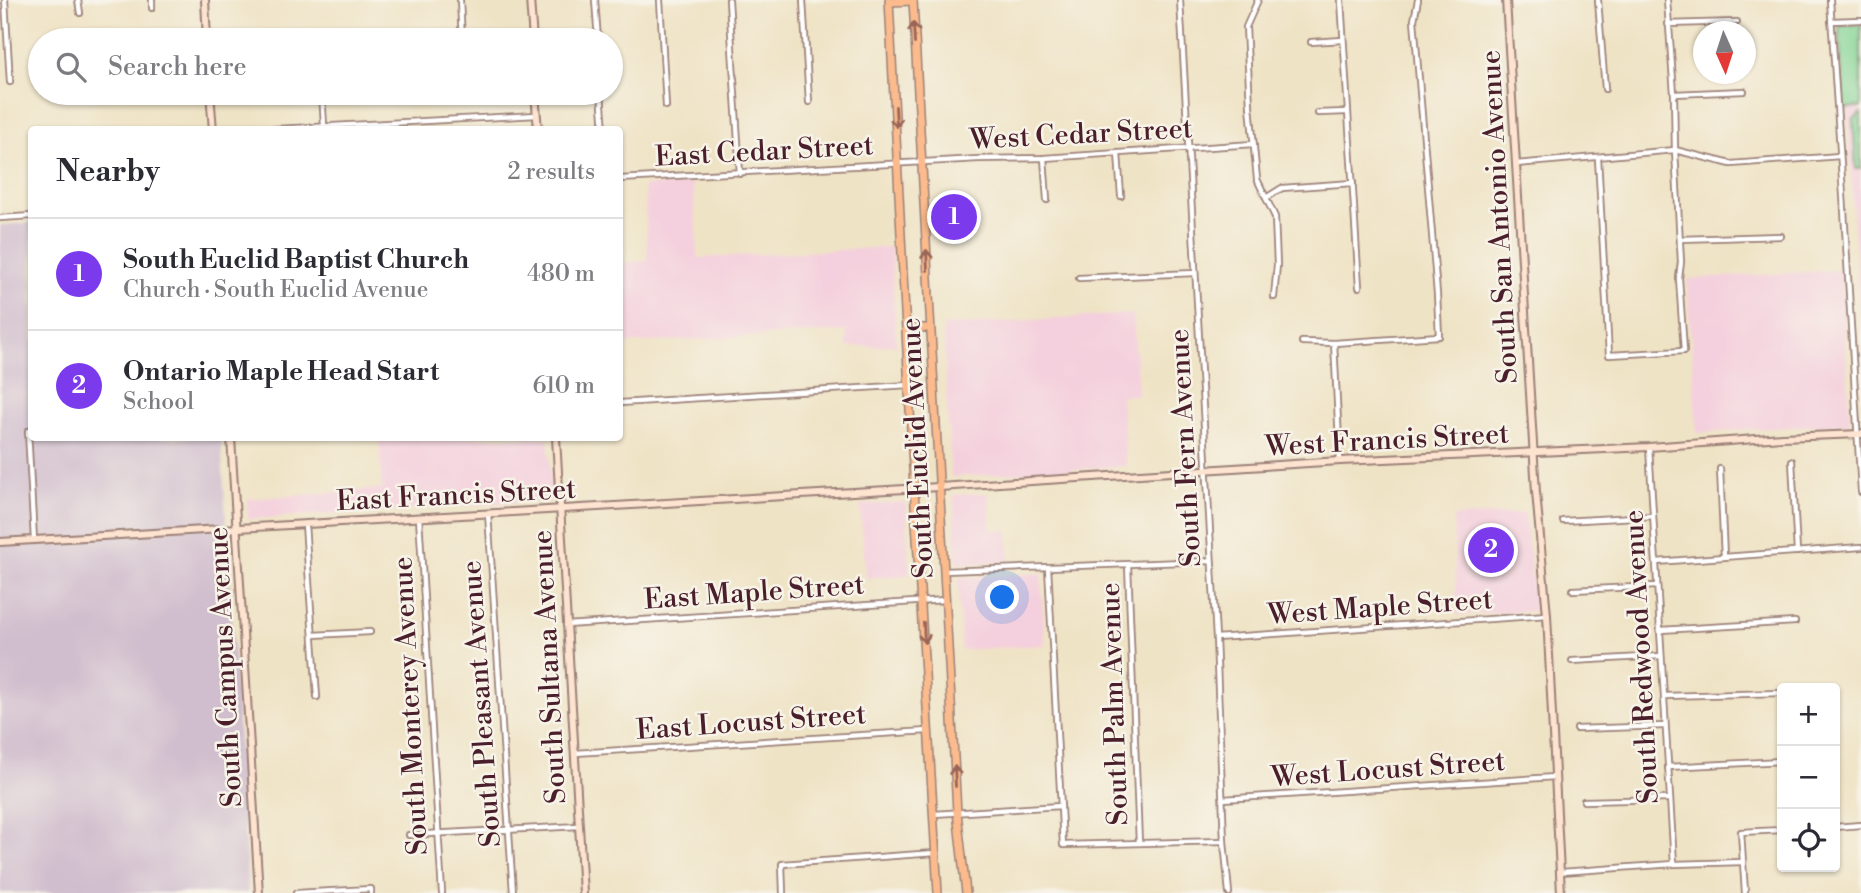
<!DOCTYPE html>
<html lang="en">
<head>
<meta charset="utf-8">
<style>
	:root { --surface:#fff; --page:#f2f2f3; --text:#2b2b33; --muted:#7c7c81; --line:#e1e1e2; --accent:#7c3aed }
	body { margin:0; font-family:"Libre Bodoni",serif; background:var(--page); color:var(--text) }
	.controls { position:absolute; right:21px; bottom:21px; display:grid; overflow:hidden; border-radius:7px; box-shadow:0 2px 5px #0004 }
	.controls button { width:63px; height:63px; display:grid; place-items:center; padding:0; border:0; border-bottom:2px solid var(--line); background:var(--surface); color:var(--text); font:35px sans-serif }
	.compass { position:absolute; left:1693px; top:21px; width:63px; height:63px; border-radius:50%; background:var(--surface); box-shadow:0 2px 5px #0004; rotate:177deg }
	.you { position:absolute; left:1003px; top:598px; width:24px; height:24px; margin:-18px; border:5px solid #fff; border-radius:50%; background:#1a73e8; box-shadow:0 0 0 10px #1a73e833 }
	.badge { display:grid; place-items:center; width:46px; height:46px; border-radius:50%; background:var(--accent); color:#fff; font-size:23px; font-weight:700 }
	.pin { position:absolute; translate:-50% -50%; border:4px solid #fff; box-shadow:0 2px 7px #0006 }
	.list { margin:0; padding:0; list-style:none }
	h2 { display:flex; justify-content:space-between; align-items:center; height:91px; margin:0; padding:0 28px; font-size:30px }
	h2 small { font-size:23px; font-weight:400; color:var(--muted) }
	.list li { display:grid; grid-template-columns:46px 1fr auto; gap:21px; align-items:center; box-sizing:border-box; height:112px; padding:0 28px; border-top:2px solid var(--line) }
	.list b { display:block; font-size:26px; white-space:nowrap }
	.list p { margin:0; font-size:23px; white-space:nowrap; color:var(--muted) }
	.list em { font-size:23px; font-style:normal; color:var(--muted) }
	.icon { flex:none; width:38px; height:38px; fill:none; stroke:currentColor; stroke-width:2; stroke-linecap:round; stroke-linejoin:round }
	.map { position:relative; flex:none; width:1861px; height:893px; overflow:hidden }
	.search { position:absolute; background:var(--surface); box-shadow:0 2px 5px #0004; left:28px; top:28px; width:595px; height:77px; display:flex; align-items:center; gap:18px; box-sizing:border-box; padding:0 24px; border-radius:38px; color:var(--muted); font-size:26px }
	.panel { position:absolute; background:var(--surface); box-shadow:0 2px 5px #0004; left:28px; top:126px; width:595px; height:315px; border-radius:7px }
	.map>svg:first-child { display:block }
</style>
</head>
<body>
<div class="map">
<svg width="1861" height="893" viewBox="0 0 1861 893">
	<rect width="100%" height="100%" fill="#f7f3e8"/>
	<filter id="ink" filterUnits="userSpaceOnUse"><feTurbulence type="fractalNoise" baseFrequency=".0143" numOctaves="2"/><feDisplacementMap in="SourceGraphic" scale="14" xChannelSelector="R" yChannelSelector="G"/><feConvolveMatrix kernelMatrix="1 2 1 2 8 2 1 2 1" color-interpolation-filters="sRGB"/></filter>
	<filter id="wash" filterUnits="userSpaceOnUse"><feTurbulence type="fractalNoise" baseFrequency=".00686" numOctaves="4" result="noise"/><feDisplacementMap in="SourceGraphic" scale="28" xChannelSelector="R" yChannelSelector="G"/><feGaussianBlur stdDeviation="1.57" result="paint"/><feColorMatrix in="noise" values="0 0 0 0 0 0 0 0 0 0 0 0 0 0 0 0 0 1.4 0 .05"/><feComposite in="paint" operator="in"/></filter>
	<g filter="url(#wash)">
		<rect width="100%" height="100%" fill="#efe3c5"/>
		<g fill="#f4cfdd">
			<path d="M1861,107V348L1847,108Z"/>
			<path d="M693,183L698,258L891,247L896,345L847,347L846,331L620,344V263L648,261L644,186Z"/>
			<path d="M1841,270L1850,423L1697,433L1687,279Z"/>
			<path d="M1133,314L1138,395L1121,396L1126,466L951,477L943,326Z"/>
			<path d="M379,438H548L552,500L248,519L247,499L382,489Z"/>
			<path d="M988,493L991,530H1008L1010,561L957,564L953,495Z"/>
			<path d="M904,502L906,507L909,575L866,578L860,505Z"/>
			<path d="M1525,513L1535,611L1457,615L1453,517Z"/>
			<path d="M1041,573L1045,645L961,650L958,578Z"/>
		</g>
		<path fill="#d0bdcd" d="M31,223L32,438H221L248,893H0V225Z"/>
		<g fill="#83d495" stroke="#667a60" stroke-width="2">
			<path d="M1861,25V107L1844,108L1839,26Z"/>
			<path d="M1861,113V169H1856L1853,120Z"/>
		</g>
	</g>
	<g filter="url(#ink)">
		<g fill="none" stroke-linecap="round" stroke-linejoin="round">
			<defs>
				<g id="street">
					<path d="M5,0L10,82"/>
					<path d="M78,0L80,13"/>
					<path d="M152,0V8"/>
					<path d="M460,0L462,40"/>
					<path d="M595,0L598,40"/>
					<path d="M660,0L666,106"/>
					<path d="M729,0L740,174"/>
					<path d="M803,0L809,102"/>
					<path d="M1180,0L1216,638L1224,841L1229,893"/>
					<path d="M1258,0L1246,27L1250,106L1257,179L1275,217L1277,265L1274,297"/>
					<path d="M1341,0L1359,287"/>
					<path d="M1598,0L1605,89"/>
					<path d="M1830,0L1844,210L1861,492"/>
					<path d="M1831,21L1861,20"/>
					<path d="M1668,24L1737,22"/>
					<path d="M1311,42L1343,40"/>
					<path d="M322,93L324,125"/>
					<path d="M601,93L604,130"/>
					<path d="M1674,94L1744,91"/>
					<path d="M1318,113L1347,112"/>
					<path d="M258,130L537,115"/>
					<path d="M1118,153L1121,196"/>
					<path d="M1044,158L1047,200"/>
					<path d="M1598,158L1609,355L1684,351L1679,278L1681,262L1675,150L1674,94L1667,0"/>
					<path d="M1516,164L1675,150L1731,164L1840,156"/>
					<path d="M620,179L978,159L1044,158L1254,144"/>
					<path d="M1266,198L1282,188L1353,183"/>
					<path d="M0,218L32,216"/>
					<path d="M1680,239L1781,236"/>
					<path d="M1079,278L1195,273"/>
					<path d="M1302,342L1334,343L1439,336L1437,294L1414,20L1418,0"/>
					<path d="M1334,343L1340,461"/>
					<path d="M620,403L909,385"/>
					<path d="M28,431L34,540"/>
					<path d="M1649,447L1674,864"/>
					<path d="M1792,461L1797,552"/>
					<path d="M1720,469L1724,557"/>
					<path d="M488,513L513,893"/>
					<path d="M419,517L442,893"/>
					<path d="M1563,521L1653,516"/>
					<path d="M305,524L317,697"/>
					<path d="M1656,562L1861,547"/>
					<path d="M1128,565L1139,843"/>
					<path d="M1048,567L1063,845L1224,841"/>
					<path d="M944,571L1211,561"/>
					<path d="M1573,590L1657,586"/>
					<path d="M566,625L945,600"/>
					<path d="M1660,630L1795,622"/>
					<path d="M313,635L370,632"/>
					<path d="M1216,638L1547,615"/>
					<path d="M1572,661L1661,656"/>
					<path d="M1664,696L1782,693"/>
					<path d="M1577,729L1665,726"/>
					<path d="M575,753L928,731"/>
					<path d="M1668,767L1782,761"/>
					<path d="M1223,799L1555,777"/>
					<path d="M1584,801L1670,799"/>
					<path d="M934,814L1061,806"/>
					<path d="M1835,827L1861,825"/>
					<path d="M409,835L579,826"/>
					<path d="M1561,872L1674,864L1743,862"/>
					<path d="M296,893L371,889V893"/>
					<path d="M783,893L782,864L935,853"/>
					<path d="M1745,893L1741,832L1782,830"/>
				</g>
				<g id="secondary">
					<path d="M205,0L207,40"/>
					<path d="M530,0L533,40"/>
					<path d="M1506,0L1536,492L1547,615L1561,893"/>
					<path d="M210,93L213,130"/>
					<path d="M535,93L538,130"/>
					<path d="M231,438L259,893"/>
					<path d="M556,438L583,893"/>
					<path d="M0,542L939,487L1340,461L1649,447L1782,437L1861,434"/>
				</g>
				<g id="primary">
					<path d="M889,0L914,488L938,893"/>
					<path d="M913,0L957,812L966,893"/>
					<path d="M890,2L913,1"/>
					<path d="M907,328H930"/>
				</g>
			</defs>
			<use href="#street" stroke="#9c8178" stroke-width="8"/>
			<use href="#secondary" stroke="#9c8178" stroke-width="10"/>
			<use href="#primary" stroke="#9c8178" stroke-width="10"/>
			<use href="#street" stroke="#fff" stroke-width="4.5"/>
			<use href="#secondary" stroke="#fde4d1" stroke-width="6"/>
			<use href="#primary" stroke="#fbbb8d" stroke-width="7"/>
		</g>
		<defs><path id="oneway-shaft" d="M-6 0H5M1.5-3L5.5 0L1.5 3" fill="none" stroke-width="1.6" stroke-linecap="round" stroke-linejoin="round" transform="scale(1.75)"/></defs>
		<g stroke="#9a6557">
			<use href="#oneway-shaft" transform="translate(914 33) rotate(-93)"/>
			<use href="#oneway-shaft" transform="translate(896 117) rotate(87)"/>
			<use href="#oneway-shaft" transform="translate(927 260) rotate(-93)"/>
			<use href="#oneway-shaft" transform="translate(924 633) rotate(87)"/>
			<use href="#oneway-shaft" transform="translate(955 776) rotate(-93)"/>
		</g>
	</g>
	<g text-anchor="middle" stroke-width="5" stroke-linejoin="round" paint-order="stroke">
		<g font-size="28" fill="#4a1f2b" stroke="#f7f3e8">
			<text transform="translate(1081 133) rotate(-3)" y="10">West Cedar Street</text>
			<text transform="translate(764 150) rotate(-3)" y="10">East Cedar Street</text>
			<text transform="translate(1498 217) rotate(-93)" y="10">South San Antonio Avenue</text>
			<text transform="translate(1387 439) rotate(-3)" y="10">West Francis Street</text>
			<text transform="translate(916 448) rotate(-93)" y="10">South Euclid Avenue</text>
			<text transform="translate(1184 448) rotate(-93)" y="10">South Fern Avenue</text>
			<text transform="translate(456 494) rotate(-3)" y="10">East Francis Street</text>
			<text transform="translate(754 591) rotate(-4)" y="10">East Maple Street</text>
			<text transform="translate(1380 606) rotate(-4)" y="10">West Maple Street</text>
			<text transform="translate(1640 657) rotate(-93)" y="10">South Redwood Avenue</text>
			<text transform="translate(224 667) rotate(-93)" y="10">South Campus Avenue</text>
			<text transform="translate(548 667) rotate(-93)" y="10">South Sultana Avenue</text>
			<text transform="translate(480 704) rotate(-94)" y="10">South Pleasant Avenue</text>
			<text transform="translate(1113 704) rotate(-92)" y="10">South Palm Avenue</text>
			<text transform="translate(409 706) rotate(-93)" y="10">South Monterey Avenue</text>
			<text transform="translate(751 721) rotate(-4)" y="10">East Locust Street</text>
			<text transform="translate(1388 768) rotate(-4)" y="10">West Locust Street</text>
		</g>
	</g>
</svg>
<div class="controls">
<button>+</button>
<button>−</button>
<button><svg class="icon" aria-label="locate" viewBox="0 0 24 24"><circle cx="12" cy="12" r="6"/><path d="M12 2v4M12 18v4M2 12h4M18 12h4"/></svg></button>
</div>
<svg class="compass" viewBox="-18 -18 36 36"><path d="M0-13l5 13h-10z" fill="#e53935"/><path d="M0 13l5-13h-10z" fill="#7c7c81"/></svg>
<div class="you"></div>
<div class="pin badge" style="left:954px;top:217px">1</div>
<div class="pin badge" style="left:1491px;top:550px">2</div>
<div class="search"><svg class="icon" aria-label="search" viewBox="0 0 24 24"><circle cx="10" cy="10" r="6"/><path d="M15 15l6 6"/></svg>Search here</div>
<section class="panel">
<h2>Nearby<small>2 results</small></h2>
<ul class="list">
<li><span class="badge">1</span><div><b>South Euclid Baptist Church</b><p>Church · South Euclid Avenue</p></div><em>480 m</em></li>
<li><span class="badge">2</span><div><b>Ontario Maple Head Start</b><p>School</p></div><em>610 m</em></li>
</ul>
</section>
</div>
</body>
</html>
